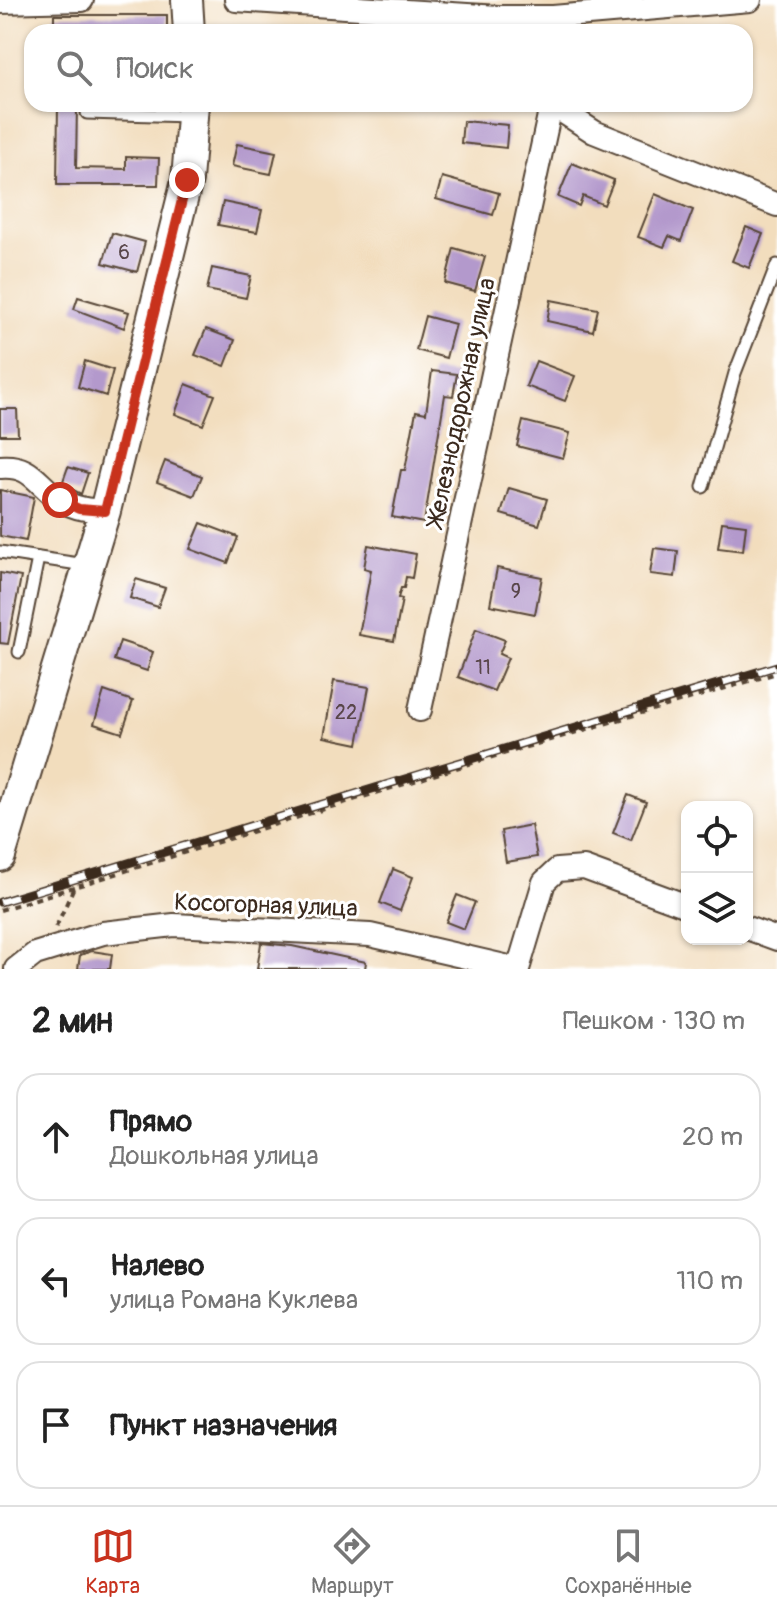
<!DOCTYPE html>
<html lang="ru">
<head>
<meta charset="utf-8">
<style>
	:root { --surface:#fff; --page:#f6f6f6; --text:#222; --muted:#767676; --line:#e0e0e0; --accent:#c8321e }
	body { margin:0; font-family:Pangolin,sans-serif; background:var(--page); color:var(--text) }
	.controls { position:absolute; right:24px; bottom:24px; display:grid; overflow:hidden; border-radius:16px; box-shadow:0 2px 6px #0004 }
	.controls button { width:72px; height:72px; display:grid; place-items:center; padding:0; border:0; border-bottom:2px solid var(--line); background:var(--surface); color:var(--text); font:40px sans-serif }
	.stop { position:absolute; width:24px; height:24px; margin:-18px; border:6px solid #c8321e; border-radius:50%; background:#fff }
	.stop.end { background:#c8321e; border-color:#fff; box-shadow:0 2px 8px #0008 }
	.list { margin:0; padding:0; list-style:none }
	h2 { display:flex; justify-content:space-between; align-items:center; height:104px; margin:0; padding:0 32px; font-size:34px }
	h2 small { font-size:26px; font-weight:400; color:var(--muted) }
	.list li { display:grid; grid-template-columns:52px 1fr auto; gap:24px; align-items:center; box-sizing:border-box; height:128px; margin:0 16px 16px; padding:0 16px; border:2px solid var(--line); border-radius:24px }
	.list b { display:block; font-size:30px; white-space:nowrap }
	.list p { margin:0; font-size:26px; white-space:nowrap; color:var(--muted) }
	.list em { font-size:26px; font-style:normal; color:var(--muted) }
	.icon { flex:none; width:44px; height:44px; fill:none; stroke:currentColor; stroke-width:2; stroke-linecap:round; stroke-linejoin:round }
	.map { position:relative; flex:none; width:777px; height:969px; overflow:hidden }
	.search { position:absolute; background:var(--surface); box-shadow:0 2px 6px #0004; left:24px; right:24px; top:24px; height:88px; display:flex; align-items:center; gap:20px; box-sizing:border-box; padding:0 28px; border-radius:24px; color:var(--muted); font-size:30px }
	.sheet { height:536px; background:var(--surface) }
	nav { display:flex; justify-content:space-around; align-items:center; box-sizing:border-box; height:112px; border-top:2px solid var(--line); background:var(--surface); font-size:22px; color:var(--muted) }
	nav a { display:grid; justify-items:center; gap:4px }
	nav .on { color:var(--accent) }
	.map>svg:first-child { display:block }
</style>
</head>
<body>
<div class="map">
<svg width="777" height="969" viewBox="0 0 777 969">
	<rect width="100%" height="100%" fill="#fff"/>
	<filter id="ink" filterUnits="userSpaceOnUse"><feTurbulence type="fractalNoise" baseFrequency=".0125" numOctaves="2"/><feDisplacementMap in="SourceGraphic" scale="16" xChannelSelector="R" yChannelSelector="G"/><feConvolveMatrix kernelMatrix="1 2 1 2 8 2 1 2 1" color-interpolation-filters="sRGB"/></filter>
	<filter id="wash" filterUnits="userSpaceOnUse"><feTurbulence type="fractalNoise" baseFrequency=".006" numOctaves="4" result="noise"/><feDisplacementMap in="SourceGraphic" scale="32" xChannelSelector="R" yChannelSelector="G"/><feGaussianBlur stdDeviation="1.8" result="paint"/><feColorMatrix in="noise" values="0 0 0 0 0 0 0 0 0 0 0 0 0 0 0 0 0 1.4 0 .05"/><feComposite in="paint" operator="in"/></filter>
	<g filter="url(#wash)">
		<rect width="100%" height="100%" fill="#f2ddbd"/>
		<g id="blocks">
			<g fill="#b399cc">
				<rect x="54" y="15" width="113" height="17"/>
				<path d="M58,104H77L76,168L126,169V157L159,158L158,185H57Z"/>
				<path d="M463,121L508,125L506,148L461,143Z"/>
				<path d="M237,144L276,152L271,174L232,166Z"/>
				<path d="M572,163L614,180L604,205L583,196L579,206L558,197Z"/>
				<path d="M442,177L499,193L493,215L436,199Z"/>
				<path d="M655,194L693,210L681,241L669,236L664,247L638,237Z"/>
				<path d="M223,202L262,210L257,232L218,225Z"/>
				<path d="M746,227L763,234L749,268L732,261Z"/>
				<path d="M112,233L145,242L137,272L103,263Z"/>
				<path d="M454,248L485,257L475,291L445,283Z"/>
				<path d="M212,268L251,276L246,298L207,290Z"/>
				<path d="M78,297L129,312L124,328L74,309Z"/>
				<path d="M551,300L598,309L593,331L547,321Z"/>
				<path d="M425,316L455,324L446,358L416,350Z"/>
				<path d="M206,329L235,340L225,366L195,355Z"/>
				<path d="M85,361L113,370L106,396L78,387Z"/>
				<path d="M536,361L575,376L565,401L526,386Z"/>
				<path d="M432,371L457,374L453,396L445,395L424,523L392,517L401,470H405L416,411L426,413Z"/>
				<path d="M186,384L215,395L203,425L175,414Z"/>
				<path d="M0,409H17L18,435H0Z"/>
				<path d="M523,421L570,433L563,458L517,446Z"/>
				<path d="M165,461L202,476L194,496L157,482Z"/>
				<path d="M68,467L88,473L81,494L62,484Z"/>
				<path d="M509,488L547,499L539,525L501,514Z"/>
				<path d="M0,490L34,497L26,541L0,536Z"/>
				<path d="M722,522L746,525L743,551L718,548Z"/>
				<path d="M201,523L238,537L228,563L190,549Z"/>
				<path d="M368,545L416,554L412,578L406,577L404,588H401L398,598L402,599L394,641L359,635L371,570L364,568Z"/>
				<path d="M654,548L678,551L675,577L650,574Z"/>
				<path d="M497,568L542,577L535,614L490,605Z"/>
				<path d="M0,573L21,577L8,644L0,643Z"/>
				<path d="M136,579L165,588L158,607L130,598Z"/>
				<path d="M476,629L505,640L499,654L508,658L494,691L458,677Z"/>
				<path d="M120,641L153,652L147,671L114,660Z"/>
				<path d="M334,681L369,687L358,744L324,737Z"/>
				<path d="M104,691L133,701L122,733L94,724Z"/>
				<path d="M628,795L646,802L631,840L613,833Z"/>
				<path d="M531,825L537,857L506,862L501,831Z"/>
				<path d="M393,869L413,877L400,911L380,903Z"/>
				<path d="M457,895L475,902L464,929L446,922Z"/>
				<path d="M261,943L292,946L366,962L365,969H257Z"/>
				<path d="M92,951L112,954L110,969H78L80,955Z"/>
			</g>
		</g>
	</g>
	<g filter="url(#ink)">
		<use href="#blocks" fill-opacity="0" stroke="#564536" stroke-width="2"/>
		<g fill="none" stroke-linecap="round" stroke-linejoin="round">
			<defs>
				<g id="lane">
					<path d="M87,113L189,116"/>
					<path d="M703,487L735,373L777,265"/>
					<path d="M0,552L85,565"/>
					<path d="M19,652L38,558"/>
				</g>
				<g id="street">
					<path d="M236,0L498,17H553L750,0"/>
					<path d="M0,2L82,0"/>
					<path d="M551,104L594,132L777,205"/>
					<path d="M0,467C33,464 37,486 61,500C75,509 90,510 105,511"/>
					<path d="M420,710L551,106"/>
					<path d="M747,928L777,939"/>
					<path d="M16,969L35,954L103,933L174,925L370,935L518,969"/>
					<path d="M518,969L544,882L557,870L584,868L687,906"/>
				</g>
				<g id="secondary">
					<path d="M187,0L189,32"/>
					<path d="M0,856L105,511L187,180L193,104"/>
				</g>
			</defs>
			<use href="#lane" stroke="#564536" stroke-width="15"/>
			<use href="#street" stroke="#564536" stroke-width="26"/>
			<use href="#secondary" stroke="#564536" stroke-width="34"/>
			<g stroke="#564536" stroke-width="4" stroke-dasharray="6 6" stroke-linecap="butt">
				<path d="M0,910L74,887"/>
				<path d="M56,927L74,887L469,764L777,673"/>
			</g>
			<use href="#lane" stroke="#fff" stroke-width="11"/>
			<use href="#street" stroke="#fff" stroke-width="22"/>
			<use href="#secondary" stroke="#fff" stroke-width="30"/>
			<defs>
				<path id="rail" d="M0,902L777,666"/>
			</defs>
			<use href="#rail" stroke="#3b2a1e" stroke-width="9"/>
			<use href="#rail" stroke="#fff" stroke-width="6" stroke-dasharray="18" stroke-linecap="butt"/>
		</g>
	</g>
	<g fill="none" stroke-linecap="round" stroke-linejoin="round" filter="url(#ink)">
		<path stroke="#c8321e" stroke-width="10" d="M60,500L79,509L105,511L187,180"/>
	</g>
	<g text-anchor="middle" stroke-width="6" stroke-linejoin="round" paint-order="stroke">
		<g font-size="20" fill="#59464a">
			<text x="124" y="259">6</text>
			<text x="516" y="598">9</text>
			<text x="483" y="674">11</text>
			<text x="346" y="719">22</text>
		</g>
		<g font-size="24" fill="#3b2a1e" stroke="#fff">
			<text transform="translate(461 402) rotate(-78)" y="8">Железнодорожная улица</text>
			<text transform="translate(266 905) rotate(2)" y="8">Косогорная улица</text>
		</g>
	</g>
</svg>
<div class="controls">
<button><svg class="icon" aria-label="locate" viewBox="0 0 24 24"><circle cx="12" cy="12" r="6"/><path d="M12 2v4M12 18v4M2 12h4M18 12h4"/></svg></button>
<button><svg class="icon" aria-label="layers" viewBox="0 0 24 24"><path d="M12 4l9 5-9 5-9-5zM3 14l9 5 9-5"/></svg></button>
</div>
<div class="stop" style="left:60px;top:500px"></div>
<div class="stop end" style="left:187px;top:180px"></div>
<div class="search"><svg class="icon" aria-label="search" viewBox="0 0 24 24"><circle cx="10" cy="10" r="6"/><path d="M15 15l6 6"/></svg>Поиск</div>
</div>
<section class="sheet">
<h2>2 мин<small>Пешком · 130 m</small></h2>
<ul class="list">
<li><svg class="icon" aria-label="ahead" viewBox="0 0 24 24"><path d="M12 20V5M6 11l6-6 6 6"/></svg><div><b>Прямо</b><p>Дошкольная улица</p></div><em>20 m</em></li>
<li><svg class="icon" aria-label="left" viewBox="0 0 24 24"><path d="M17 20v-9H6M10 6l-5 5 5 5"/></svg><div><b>Налево</b><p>улица Романа Куклева</p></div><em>110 m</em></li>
<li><svg class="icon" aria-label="arrive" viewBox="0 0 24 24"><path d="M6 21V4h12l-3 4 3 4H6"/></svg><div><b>Пункт назначения</b></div></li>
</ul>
</section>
<nav>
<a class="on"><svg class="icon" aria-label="map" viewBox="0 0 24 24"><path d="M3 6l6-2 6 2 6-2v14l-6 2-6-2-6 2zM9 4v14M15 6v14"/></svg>Карта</a>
<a><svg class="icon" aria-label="directions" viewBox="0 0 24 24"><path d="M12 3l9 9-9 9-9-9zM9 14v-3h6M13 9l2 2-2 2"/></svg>Маршрут</a>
<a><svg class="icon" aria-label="saved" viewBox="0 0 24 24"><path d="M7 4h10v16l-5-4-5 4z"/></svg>Сохранённые</a>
</nav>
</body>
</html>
